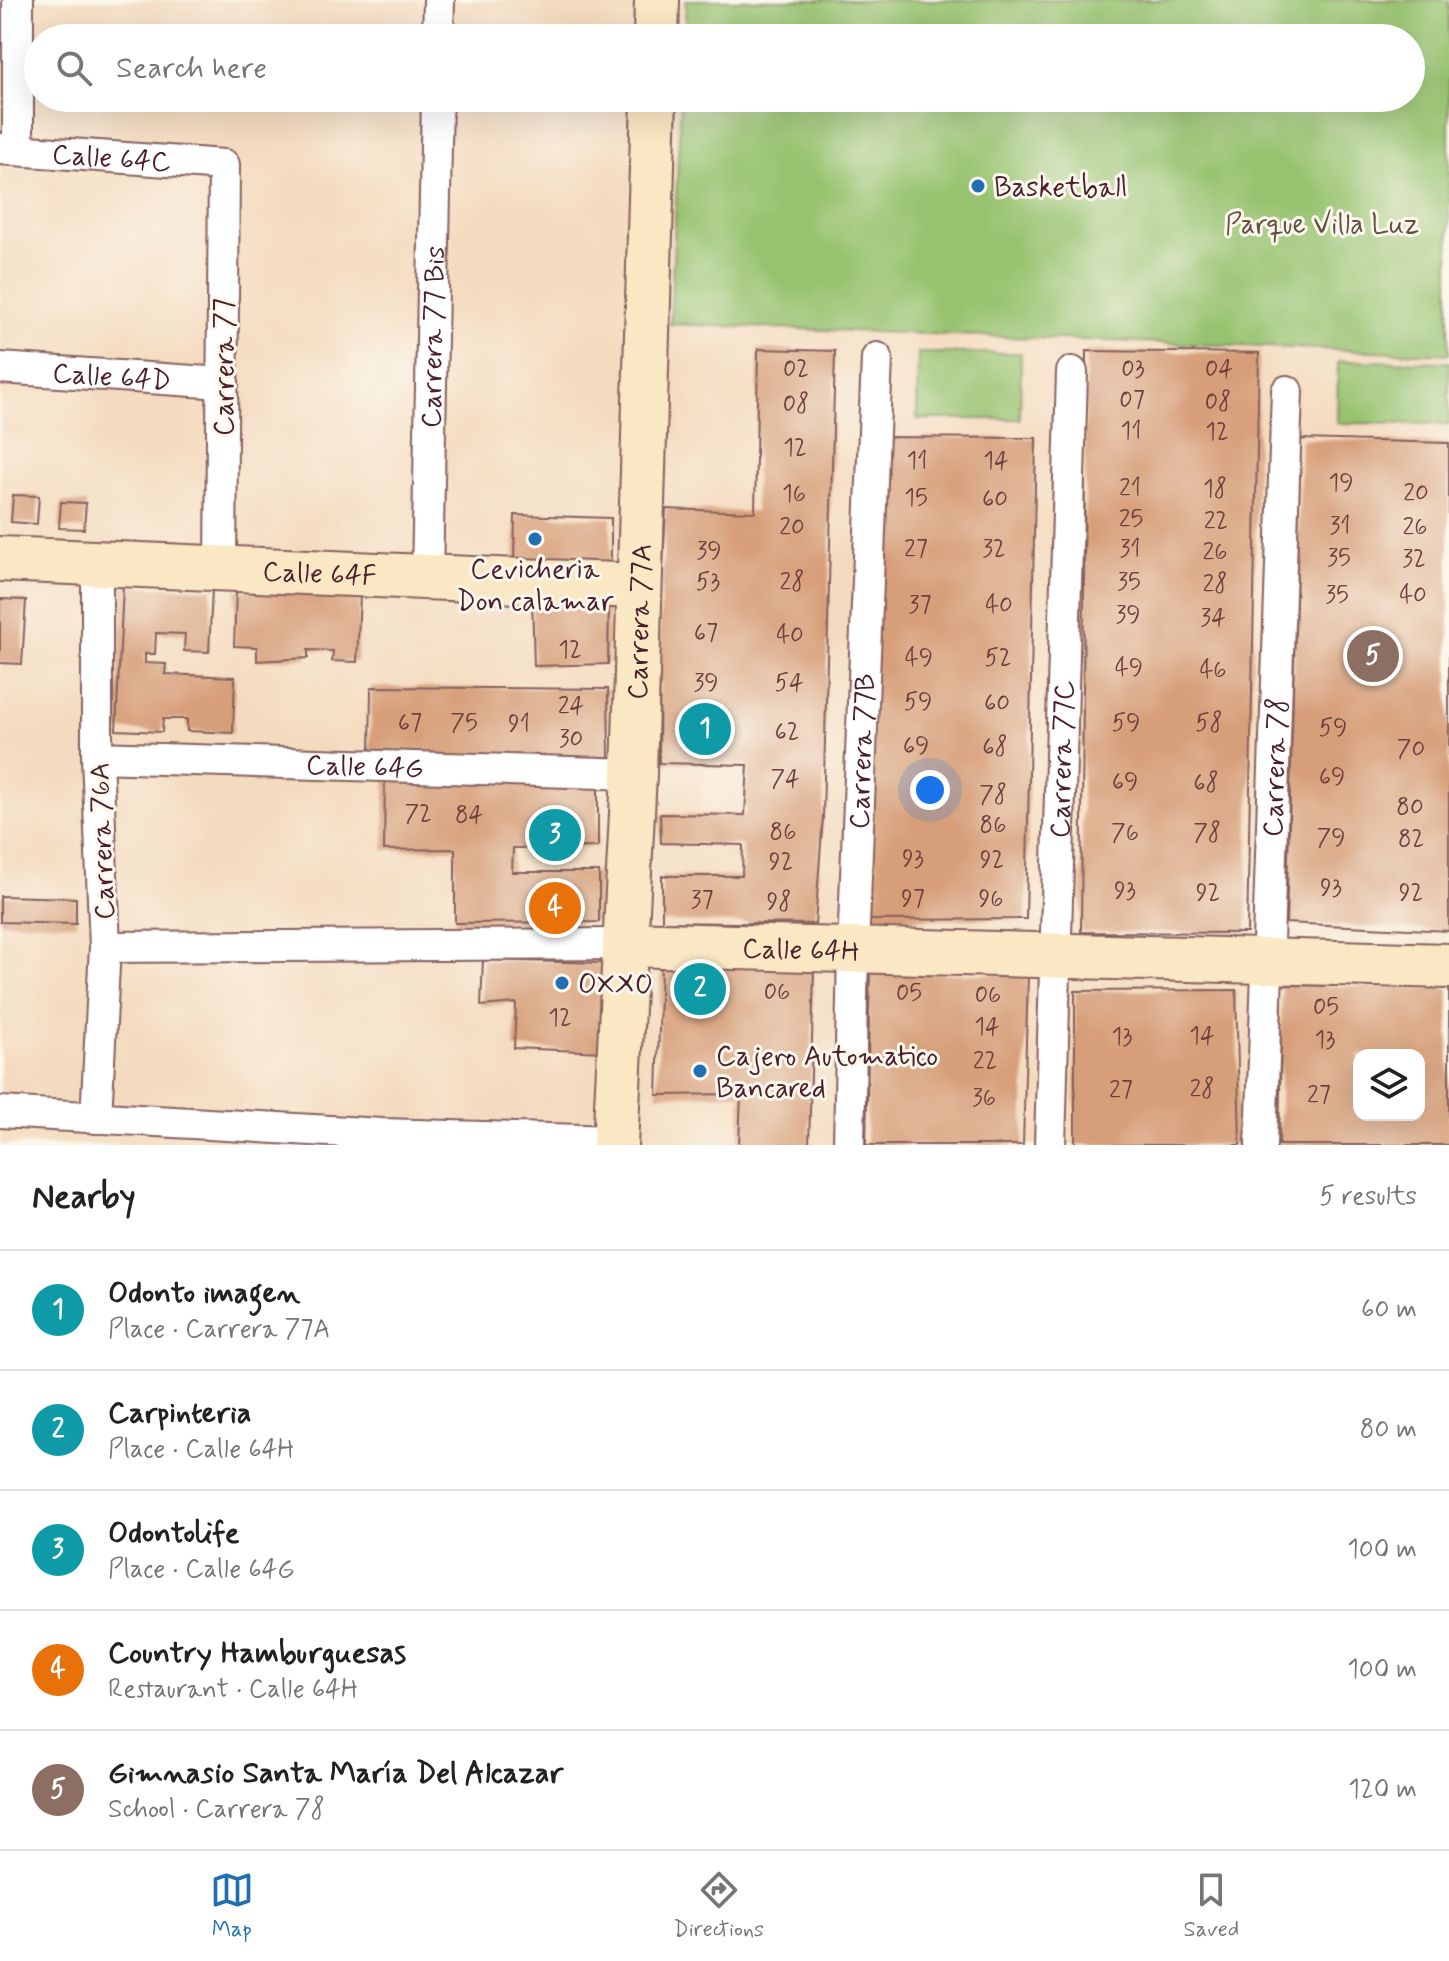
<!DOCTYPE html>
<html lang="en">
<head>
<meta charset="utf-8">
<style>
	:root { --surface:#fff; --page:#f2f2f2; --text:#222; --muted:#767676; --line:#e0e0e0; --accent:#1f6fb2 }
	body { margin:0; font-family:Mynerve,sans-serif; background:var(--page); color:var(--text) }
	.controls { position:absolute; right:24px; bottom:24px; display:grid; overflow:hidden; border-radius:16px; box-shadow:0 8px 32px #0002 }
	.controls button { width:72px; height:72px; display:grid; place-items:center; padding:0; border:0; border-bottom:2px solid var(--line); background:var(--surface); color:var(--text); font:40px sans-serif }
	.you { position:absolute; left:930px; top:790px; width:28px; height:28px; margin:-20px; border:6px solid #fff; border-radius:50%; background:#1a73e8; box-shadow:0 0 0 12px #1a73e833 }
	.badge { display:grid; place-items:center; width:52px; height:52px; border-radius:50%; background:var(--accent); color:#fff; font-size:26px; font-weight:700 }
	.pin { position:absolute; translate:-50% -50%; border:4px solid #fff; box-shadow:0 2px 8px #0006 }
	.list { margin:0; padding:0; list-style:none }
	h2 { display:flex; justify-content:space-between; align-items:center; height:104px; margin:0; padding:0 32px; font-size:34px }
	h2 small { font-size:26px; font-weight:400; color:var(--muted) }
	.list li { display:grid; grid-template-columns:52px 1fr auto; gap:24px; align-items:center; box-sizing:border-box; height:120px; padding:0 32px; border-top:2px solid var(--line) }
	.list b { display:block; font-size:30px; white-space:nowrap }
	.list p { margin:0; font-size:26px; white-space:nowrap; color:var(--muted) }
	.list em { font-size:26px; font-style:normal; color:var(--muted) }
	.icon { flex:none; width:44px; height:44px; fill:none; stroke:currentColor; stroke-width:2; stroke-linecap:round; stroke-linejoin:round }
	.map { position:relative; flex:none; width:1449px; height:1145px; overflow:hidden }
	.search { position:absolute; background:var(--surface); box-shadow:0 8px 32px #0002; left:24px; right:24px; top:24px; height:88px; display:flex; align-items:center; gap:20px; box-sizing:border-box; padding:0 28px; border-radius:44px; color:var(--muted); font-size:30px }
	.sheet { height:704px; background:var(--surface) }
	nav { display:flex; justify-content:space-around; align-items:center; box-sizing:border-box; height:112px; border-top:2px solid var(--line); background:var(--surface); font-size:22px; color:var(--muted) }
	nav a { display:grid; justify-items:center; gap:4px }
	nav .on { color:var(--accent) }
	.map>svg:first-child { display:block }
</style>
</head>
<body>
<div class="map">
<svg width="1449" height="1145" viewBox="0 0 1449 1145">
	<rect width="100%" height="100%" fill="#fbf7ec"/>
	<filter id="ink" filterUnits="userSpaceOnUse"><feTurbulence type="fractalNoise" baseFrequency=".0125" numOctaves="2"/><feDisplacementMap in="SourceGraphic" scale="16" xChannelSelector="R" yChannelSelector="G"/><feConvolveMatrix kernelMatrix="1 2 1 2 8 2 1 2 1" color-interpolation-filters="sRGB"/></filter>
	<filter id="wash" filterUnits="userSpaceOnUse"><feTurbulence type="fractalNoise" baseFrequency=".006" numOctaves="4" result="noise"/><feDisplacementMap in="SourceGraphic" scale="32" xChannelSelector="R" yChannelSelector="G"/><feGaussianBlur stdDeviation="1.8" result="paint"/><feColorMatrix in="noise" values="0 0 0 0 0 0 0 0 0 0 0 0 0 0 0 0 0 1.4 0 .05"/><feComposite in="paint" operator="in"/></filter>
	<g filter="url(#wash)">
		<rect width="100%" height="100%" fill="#f4dbbf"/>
		<g fill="#97c370" stroke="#70714e" stroke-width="2">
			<path d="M686,0H1449V354L670,324L681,98H1411V38H685Z"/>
			<path d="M918,353H1021L1020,419H917Z"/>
			<path d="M1338,361L1449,362V424L1337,423Z"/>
		</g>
		<g id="blocks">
			<g fill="#d79f79" fill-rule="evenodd">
				<path d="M758,349L835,351L823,817L815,924L662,922V876H742L743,845L661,843L660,814L745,815L748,765L659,763L660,619L666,509L755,512Z"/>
				<path d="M1086,351L1259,353L1247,933L1081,932Z"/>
				<path d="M878,437L1036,438L1026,919L870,920Z"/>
				<path d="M1301,439L1449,443V931L1286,923Z"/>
				<path d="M13,495L39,496L37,524L11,522Z"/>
				<path d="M61,502L86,503L84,529L59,528Z"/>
				<path d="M515,515L611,518V565L514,563Z"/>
				<path d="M123,586L212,589L209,652L184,651L185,634L156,633L155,654H145V663L166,664L165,674L235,677L233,733L187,731V719H163L162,732L116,730Z"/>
				<path d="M236,590L360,595L357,662L332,661L333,651L308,650V658L257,661V647L234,646Z"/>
				<path d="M532,598H609L608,664L534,666Z"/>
				<path d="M0,599L26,600L22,664L0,663Z"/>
				<path d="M371,687L608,689L609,757L370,756Z"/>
				<path d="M385,774L598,784V847L513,848L512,872H599V922L455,923V849L384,850Z"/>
				<path d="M0,896L76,898V924L0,922Z"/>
				<path d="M483,960L607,963L603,1052L514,1048L516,1003L481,1006Z"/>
				<path d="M661,964L814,969L809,1145H739L741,1094L657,1095Z"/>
				<path d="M870,972L1028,975L1023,1145H866Z"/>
				<path d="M1282,985L1449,988V1145H1279ZM1359,1055H1419V1115H1359Z"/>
				<path d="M1236,990L1240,1145H1075V991Z"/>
			</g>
		</g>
	</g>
	<g filter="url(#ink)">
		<use href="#blocks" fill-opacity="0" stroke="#86615f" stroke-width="2"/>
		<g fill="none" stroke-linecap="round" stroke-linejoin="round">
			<defs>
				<g id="street">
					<path d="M18,0V150"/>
					<path d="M438,38L439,0"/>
					<path id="s1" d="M0,149L224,165L221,570"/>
					<path id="s2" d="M0,368L223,383"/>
					<path id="s3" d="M427,577L437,98"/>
					<path id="s4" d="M97,757L634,774"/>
					<path d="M105,947L625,944"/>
					<path d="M0,1112L382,1134L615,1141"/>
					<path d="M96,1118L105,947L97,757V564"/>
					<path id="s5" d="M849,1145L853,950L877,358"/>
					<path id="s6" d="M1050,1145L1072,372"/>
					<path id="s7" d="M1261,1145L1287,391"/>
				</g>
				<g id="secondary">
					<path d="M656,38L657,0"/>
					<path id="s8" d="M0,559L638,586"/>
					<path id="s9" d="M625,944L1449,966"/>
					<path id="s10" d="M615,1145L634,774L654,98"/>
				</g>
			</defs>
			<use href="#street" stroke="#86615f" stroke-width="34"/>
			<use href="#secondary" stroke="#86615f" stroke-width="48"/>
			<use href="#street" stroke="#fff" stroke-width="30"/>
			<use href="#secondary" stroke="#fae7c3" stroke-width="44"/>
		</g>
	</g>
	<g fill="#1f6fb2" stroke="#fbf7ec" stroke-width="3">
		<circle cx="978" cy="186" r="8"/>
		<circle cx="535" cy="539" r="8"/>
		<circle cx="562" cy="983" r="8"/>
		<circle cx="700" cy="1071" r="8"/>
	</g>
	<g text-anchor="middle" stroke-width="6" stroke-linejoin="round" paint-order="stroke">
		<g font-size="24" fill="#6d3f3e">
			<text x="796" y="376">02</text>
			<text x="1133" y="376">03</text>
			<text x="1219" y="376">04</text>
			<text x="1132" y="407">07</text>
			<text x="1218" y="409">08</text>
			<text x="796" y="411">08</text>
			<text x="1131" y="438">11</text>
			<text x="1217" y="439">12</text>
			<text x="795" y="455">12</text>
			<text x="917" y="468">11</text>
			<text x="996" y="468">14</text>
			<text x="1341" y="490">19</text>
			<text x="1130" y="495">21</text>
			<text x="1215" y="496">18</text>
			<text x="1416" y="500">20</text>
			<text x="794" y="501">16</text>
			<text x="916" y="505">15</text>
			<text x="995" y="506">60</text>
			<text x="1131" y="526">25</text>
			<text x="1216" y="528">22</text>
			<text x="1340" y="533">31</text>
			<text x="792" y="534">20</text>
			<text x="1415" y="534">26</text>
			<text x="916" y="556">27</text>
			<text x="994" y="556">32</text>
			<text x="1130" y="556">31</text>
			<text x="709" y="558">39</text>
			<text x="1215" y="559">26</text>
			<text x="1339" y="565">35</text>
			<text x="1414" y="566">32</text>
			<text x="708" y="589">53</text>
			<text x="792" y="589">28</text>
			<text x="1129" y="589">35</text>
			<text x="1215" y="591">28</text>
			<text x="1337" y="602">35</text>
			<text x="1413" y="602">40</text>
			<text x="920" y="612">37</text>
			<text x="999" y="612">40</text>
			<text x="1128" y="622">39</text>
			<text x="1213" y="625">34</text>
			<text x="706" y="640">67</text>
			<text x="790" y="642">40</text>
			<text x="570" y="657">12</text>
			<text x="919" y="665">49</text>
			<text x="998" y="665">52</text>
			<text x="1129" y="675">49</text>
			<text x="1213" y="677">46</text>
			<text x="706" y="690">39</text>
			<text x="789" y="690">54</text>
			<text x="918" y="709">59</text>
			<text x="997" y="710">60</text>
			<text x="571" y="713">24</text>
			<text x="410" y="730">67</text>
			<text x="464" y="730">75</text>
			<text x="1126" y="730">59</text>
			<text x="1209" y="730">58</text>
			<text x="519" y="731">91</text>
			<text x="1333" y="735">59</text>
			<text x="787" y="739">62</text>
			<text x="571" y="746">30</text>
			<text x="916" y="753">69</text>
			<text x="995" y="754">68</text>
			<text x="1411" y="756">70</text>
			<text x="1332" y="784">69</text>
			<text x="785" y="786">74</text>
			<text x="1125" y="789">69</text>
			<text x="1206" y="790">68</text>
			<text x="993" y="802">78</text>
			<text x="1410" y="814">80</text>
			<text x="418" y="821">72</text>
			<text x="469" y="822">84</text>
			<text x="993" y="832">86</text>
			<text x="783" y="839">86</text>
			<text x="1125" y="840">76</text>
			<text x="1207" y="840">78</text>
			<text x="1331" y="845">79</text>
			<text x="1411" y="846">82</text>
			<text x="913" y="866">93</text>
			<text x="992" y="867">92</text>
			<text x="781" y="869">92</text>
			<text x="1331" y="895">93</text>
			<text x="1125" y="898">93</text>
			<text x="1208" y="900">92</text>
			<text x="1411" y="900">92</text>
			<text x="913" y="906">97</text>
			<text x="991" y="906">96</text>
			<text x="702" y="907">37</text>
			<text x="779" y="909">98</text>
			<text x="777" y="999">06</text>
			<text x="909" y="1000">05</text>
			<text x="988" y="1002">06</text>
			<text x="1326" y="1014">05</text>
			<text x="560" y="1025">12</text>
			<text x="987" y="1034">14</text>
			<text x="1202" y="1043">14</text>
			<text x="1122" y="1044">13</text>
			<text x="1325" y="1047">13</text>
			<text x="985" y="1068">22</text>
			<text x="1202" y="1096">28</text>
			<text x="1121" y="1097">27</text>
			<text x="1319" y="1102">27</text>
			<text x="984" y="1105">36</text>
		</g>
		<g font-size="28" fill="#4a1f2b" stroke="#fbf7ec">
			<text dy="10" stroke="none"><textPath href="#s1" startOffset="112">Calle 64C</textPath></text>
			<text dy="10" stroke="none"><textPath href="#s3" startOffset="240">Carrera 77 Bis</textPath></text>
			<text transform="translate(223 367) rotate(-90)" y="10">Carrera 77</text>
			<text dy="10" stroke="none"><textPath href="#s2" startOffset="112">Calle 64D</textPath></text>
			<text dy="10" stroke="none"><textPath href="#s8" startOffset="320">Calle 64F</textPath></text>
			<text dy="10" stroke="none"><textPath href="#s10" startOffset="524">Carrera 77A</textPath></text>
			<text dy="10" stroke="none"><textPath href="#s5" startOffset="394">Carrera 77B</textPath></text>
			<text dy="10" stroke="none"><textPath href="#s6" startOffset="386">Carrera 77C</textPath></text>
			<text dy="10" stroke="none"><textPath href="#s4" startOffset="268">Calle 64G</textPath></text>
			<text dy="10" stroke="none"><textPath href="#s7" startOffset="378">Carrera 78</textPath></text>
			<text transform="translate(101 841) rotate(-92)" y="10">Carrera 76A</text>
			<text dy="10" stroke="none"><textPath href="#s9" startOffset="176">Calle 64H</textPath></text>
		</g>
		<g font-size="28" fill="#4a1f2b" stroke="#fbf7ec" text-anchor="start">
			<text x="994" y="196">Basketball</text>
			<text x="535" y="578" text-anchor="middle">Cevicheria<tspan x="535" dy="32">Don calamar</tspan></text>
			<text x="578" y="993">OXXO</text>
			<text x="716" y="1065">Cajero Automatico<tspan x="716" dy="32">Bancared</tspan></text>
		</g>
		<g font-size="28" fill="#615040" stroke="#fbf7ec">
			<text x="1322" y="233">Parque Villa Luz</text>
		</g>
	</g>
</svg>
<div class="controls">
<button><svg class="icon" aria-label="layers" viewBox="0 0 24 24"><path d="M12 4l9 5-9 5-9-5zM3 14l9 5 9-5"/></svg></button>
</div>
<div class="you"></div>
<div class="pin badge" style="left:705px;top:729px;background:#0f9aa8">1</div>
<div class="pin badge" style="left:700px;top:989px;background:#0f9aa8">2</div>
<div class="pin badge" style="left:555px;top:835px;background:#0f9aa8">3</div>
<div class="pin badge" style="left:555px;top:908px;background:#e8710a">4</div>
<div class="pin badge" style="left:1373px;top:656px;background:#8d6e63">5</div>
<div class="search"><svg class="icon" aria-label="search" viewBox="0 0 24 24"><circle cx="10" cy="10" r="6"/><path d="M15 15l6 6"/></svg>Search here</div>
</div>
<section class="sheet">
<h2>Nearby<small>5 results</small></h2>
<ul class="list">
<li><span class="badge" style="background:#0f9aa8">1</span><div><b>Odonto imagen</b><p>Place · Carrera 77A</p></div><em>60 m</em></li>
<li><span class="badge" style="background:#0f9aa8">2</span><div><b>Carpinteria</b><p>Place · Calle 64H</p></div><em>80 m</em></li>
<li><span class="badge" style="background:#0f9aa8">3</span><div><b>Odontolife</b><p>Place · Calle 64G</p></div><em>100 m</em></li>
<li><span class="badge" style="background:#e8710a">4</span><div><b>Country Hamburguesas</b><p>Restaurant · Calle 64H</p></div><em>100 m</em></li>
<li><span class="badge" style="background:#8d6e63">5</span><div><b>Gimnasio Santa María Del Alcazar</b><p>School · Carrera 78</p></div><em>120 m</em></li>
</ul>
</section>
<nav>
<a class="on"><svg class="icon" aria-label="map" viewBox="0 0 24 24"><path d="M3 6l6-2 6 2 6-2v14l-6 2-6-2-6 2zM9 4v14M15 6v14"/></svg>Map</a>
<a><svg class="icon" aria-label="directions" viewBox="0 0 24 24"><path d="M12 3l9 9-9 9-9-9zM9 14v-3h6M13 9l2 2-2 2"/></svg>Directions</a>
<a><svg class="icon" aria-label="saved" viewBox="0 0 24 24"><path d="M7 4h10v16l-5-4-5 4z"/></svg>Saved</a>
</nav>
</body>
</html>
